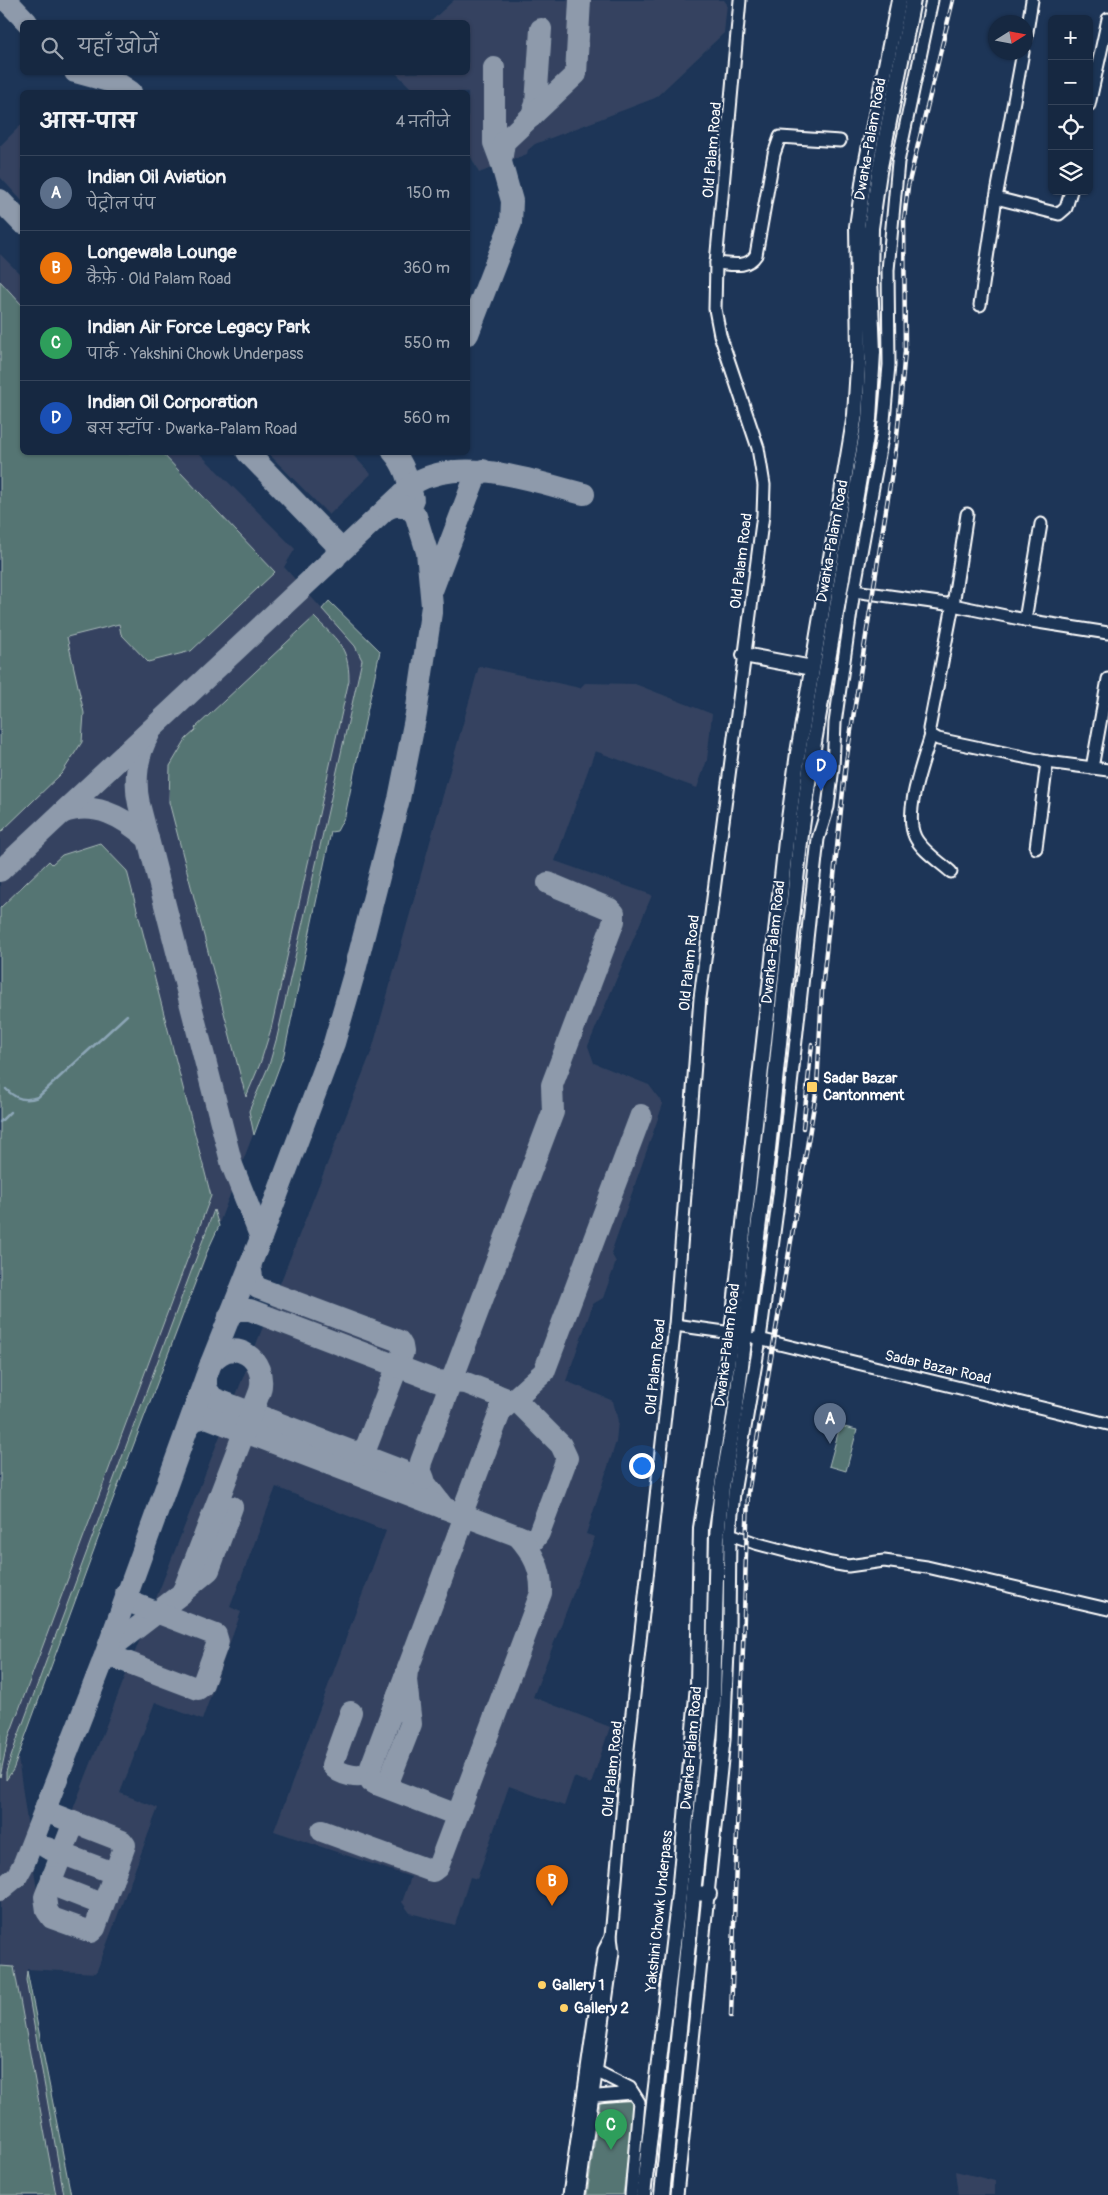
<!DOCTYPE html>
<html lang="hi">
<head>
<meta charset="utf-8">
<style>
	:root { --surface:#162841; --page:#1f3048; --text:#f1f3f6; --muted:#9ea6b1; --line:#35445a; --accent:#d6ab8b }
	body { margin:0; font-family:Pangolin,"Playpen Sans Deva",sans-serif; background:var(--page); color:var(--text) }
	.controls { position:absolute; right:15px; top:15px; display:grid; overflow:hidden; border-radius:8px; box-shadow:0 1px 4px #0004 }
	.controls button { width:45px; height:45px; display:grid; place-items:center; padding:0; border:0; border-bottom:1px solid var(--line); background:var(--surface); color:var(--text); font:25px sans-serif }
	.compass { position:absolute; left:988px; top:15px; width:45px; height:45px; border-radius:50%; background:var(--surface); box-shadow:0 1px 4px #0004; rotate:79deg }
	.you { position:absolute; left:641px; top:1465px; width:18px; height:18px; margin:-12px; border:4px solid #fff; border-radius:50%; background:#1a73e8; box-shadow:0 0 0 8px #1a73e833 }
	.badge { display:grid; place-items:center; width:32px; height:32px; border-radius:50%; background:var(--accent); color:#fff; font-size:16px; font-weight:700 }
	.pin { position:absolute; translate:-50% -41px; filter:drop-shadow(0 1px 2px #0008) }
	.pin::after { content:''; position:absolute; top:26px; width:18px; height:15px; background:inherit; clip-path:polygon(0 0,100% 0,50% 100%) }
	.list { margin:0; padding:0; list-style:none }
	h2 { display:flex; justify-content:space-between; align-items:center; height:65px; margin:0; padding:0 20px; font-size:21px }
	h2 small { font-size:16px; font-weight:400; color:var(--muted) }
	.list li { display:grid; grid-template-columns:32px 1fr auto; gap:15px; align-items:center; box-sizing:border-box; height:75px; padding:0 20px; border-top:1px solid var(--line) }
	.list b { display:block; font-size:19px; white-space:nowrap }
	.list p { margin:0; font-size:16px; white-space:nowrap; color:var(--muted) }
	.list em { font-size:16px; font-style:normal; color:var(--muted) }
	.icon { flex:none; width:28px; height:28px; fill:none; stroke:currentColor; stroke-width:2; stroke-linecap:round; stroke-linejoin:round }
	.map { position:relative; flex:none; width:1108px; height:2195px; overflow:hidden }
	.search { position:absolute; background:var(--surface); box-shadow:0 1px 4px #0004; left:20px; top:20px; width:450px; height:55px; display:flex; align-items:center; gap:12px; box-sizing:border-box; padding:0 18px; border-radius:8px; color:var(--muted); font-size:19px }
	.panel { position:absolute; background:var(--surface); box-shadow:0 1px 4px #0004; left:20px; top:90px; width:450px; height:365px; border-radius:8px }
	.map>svg:first-child { display:block }
</style>
</head>
<body>
<div class="map">
<svg width="1108" height="2195" viewBox="0 0 1108 2195">
	<rect width="100%" height="100%" fill="#1d3557"/>
	<filter id="ink" filterUnits="userSpaceOnUse"><feTurbulence type="fractalNoise" baseFrequency=".02" numOctaves="2"/><feDisplacementMap in="SourceGraphic" scale="10" xChannelSelector="R" yChannelSelector="G"/><feConvolveMatrix kernelMatrix="1 2 1 2 8 2 1 2 1" color-interpolation-filters="sRGB"/></filter>
	<g filter="url(#ink)">
		<g fill="#344360">
			<path d="M454,0H724L727,4L724,33L655,98L535,144L528,150L527,154L479,173L468,151V92H415L396,73L468,72V22H430Z"/>
			<path d="M22,124V201L0,177V146Z"/>
			<path d="M0,254L22,276V452L199,453L295,549L284,567L322,609L329,601L380,651L345,816L337,831L331,832L284,1054L99,1536L18,1758L38,1898L372,1050L479,666L580,688L585,683L635,684L712,714L707,760L697,788L595,751L555,861L652,895L588,1046L594,1063L649,1085L663,1104L611,1253L616,1262L603,1298L593,1304L566,1381L613,1401L618,1421L616,1442L586,1534L595,1537L533,1697L610,1727L591,1784L574,1777L564,1806L509,1786L477,1879L470,1877L455,1925L410,1913L402,1902L411,1877L274,1831L386,1531L276,1487L230,1607L241,1612L202,1720L155,1702L120,1793L158,1808L96,1973L27,1969L71,2195H0Z"/>
			<path d="M268,453H351L371,474L329,515Z"/>
			<path d="M955,2171L995,2181V2195H958Z"/>
		</g>
		<g fill="#547473" stroke="#aabab9">
			<path d="M0,281L22,305V452L162,453L275,572L191,651L148,662L121,634L119,624L67,637L84,713L82,742L62,773L0,833Z"/>
			<path d="M329,601L380,651L345,816L337,831L331,832L284,1054L254,1135L249,1111L269,1065L277,1037L362,660L355,646L322,609Z"/>
			<path d="M314,617C336,639 349,646 349,680L271,1029L260,1064L246,1097L169,802L170,766L186,739L196,730L195,728Z"/>
			<path d="M100,843L127,871L211,1196L8,1739L0,1777V908L49,861L52,864L62,855Z"/>
			<path d="M214,1210L219,1226L206,1254L99,1536L13,1770L6,1780V1772L16,1742Z"/>
			<path d="M840,1426L857,1430L846,1471L829,1466Z"/>
			<path d="M0,1966L14,1967L56,2195H0Z"/>
			<path d="M27,1971L71,2195H64L26,1980Z"/>
			<path d="M612,2100L629,2101L635,2104L623,2195H587L600,2103Z"/>
		</g>
		<g fill="none" stroke-linecap="round" stroke-linejoin="round">
			<g stroke="#8ca6b6" stroke-width="2.5">
				<path d="M6,1089C15,1099 25,1102 38,1097L127,1015"/>
				<path d="M0,1122L10,1112"/>
			</g>
			<g stroke="#8e9aab" stroke-width="22">
				<path d="M6,0L27,22"/>
				<path d="M494,68V143L500,159"/>
				<path d="M75,72L119,84L131,92"/>
				<path d="M531,117L536,104L541,29"/>
				<path d="M0,200L22,223"/>
				<path d="M468,334L511,223L512,201L501,162L504,142L576,74L580,0"/>
				<path d="M247,452L335,543L337,550L335,558"/>
				<path d="M393,452C405,465 409,483 413,499"/>
				<path d="M433,588L474,480L483,470"/>
				<path d="M149,734C137,754 134,782 139,804L232,1165L261,1238"/>
				<path d="M62,813C95,800 124,817 148,839"/>
				<path d="M0,871L414,483C464,455 532,481 584,494"/>
				<path d="M250,1265L253,1283L258,1288L399,1341L402,1346L403,1352L367,1445L362,1451L353,1452"/>
				<path d="M206,1378V1388L213,1398L421,1478L444,1508L529,1540H534L539,1533L567,1458L561,1445L520,1404L466,1383L436,1381L250,1310H237L229,1316"/>
				<path d="M504,1408L544,1372L641,1115"/>
				<path d="M188,1427L194,1420L206,1417L444,1508"/>
				<path d="M424,1479L420,1469L421,1462L553,1112L552,1085L614,921V913L610,909L548,883"/>
				<path d="M185,1590L209,1570L232,1507"/>
				<path d="M107,1653L112,1647L181,1594L184,1589L260,1391C268,1360 234,1334 211,1363"/>
				<path d="M103,1661L111,1656L198,1689L202,1686L218,1642L216,1635L130,1602L126,1593"/>
				<path d="M351,1712L332,1765C338,1774 361,1781 369,1772L404,1679"/>
				<path d="M369,1772L375,1784L388,1783L411,1724L406,1680L407,1671L462,1524L465,1505L501,1410V1399L495,1394"/>
				<path d="M371,1782L452,1813L460,1810"/>
				<path d="M46,1806L50,1813L122,1841L125,1845L95,1928L91,1932L52,1918L47,1911L45,1897L71,1830L70,1823L67,1820"/>
				<path d="M322,1831L429,1870L433,1871L438,1867L541,1593C542,1569 533,1553 518,1536"/>
				<path d="M47,1848L111,1872L113,1879"/>
				<path d="M52,1877V1882L55,1886L96,1902H102L106,1898"/>
				<path d="M0,1890L17,1876L24,1863L103,1661L211,1363L261,1238L334,1043L354,974L399,799L416,714L432,606L427,552L416,516C410,505 397,503 387,509"/>
			</g>
			<defs>
				<g id="minor">
					<path d="M1026,38L1032,0"/>
					<path d="M1089,105L1108,19"/>
					<path d="M996,198L1059,214L1066,208L1071,191"/>
					<path d="M716,263C731,264 747,269 756,255L774,154L780,137L840,141"/>
					<path d="M980,305L996,198L1023,52"/>
					<path d="M967,514L953,605L1025,620L1108,633"/>
					<path d="M854,591L953,605L929,729L931,735L938,739L1047,762L1108,770"/>
					<path d="M1025,620L1041,524"/>
					<path d="M931,735C924,760 903,812 915,837C922,851 940,862 951,872"/>
					<path d="M1092,768L1108,679"/>
					<path d="M1036,848L1047,762"/>
					<path d="M675,1325L739,1334"/>
					<path d="M755,1338L1108,1424"/>
					<path d="M730,1534L755,1543L831,1563L848,1566L884,1561L927,1567L1108,1609"/>
					<path d="M592,2069L630,2088L639,2102L631,2195"/>
					<path d="M588,2094L598,2096L633,2093"/>
					<path d="M569,2195L604,1950L611,1937"/>
					<path d="M579,2195L613,1952L611,1937L627,1758L675,1325L700,998L763,515L764,485L758,448L720,335L715,309L716,263L740,0"/>
					<path d="M677,2195L724,1740L729,1630L730,1534L734,1493L760,1339L779,1195L818,839L828,807L833,767L835,723L854,591L883,432L889,365L888,270L898,162L932,0"/>
				</g>
				<g id="major">
					<path d="M744,655L812,668"/>
					<path d="M693,1893L709,1894"/>
					<path d="M643,2195L679,1894L698,1685L701,1528L732,1333L786,841L798,753L855,415L859,352L857,227L865,170L899,0"/>
					<path d="M662,2195L713,1700L717,1537L722,1487L735,1414L768,1149L800,842L812,754L869,419L873,352L870,279L871,228L879,172L913,0"/>
				</g>
			</defs>
			<use href="#minor" stroke="#fff" stroke-width="15"/>
			<use href="#major" stroke="#fff" stroke-width="18"/>
			<use href="#minor" stroke="#1d3557" stroke-width="11"/>
			<use href="#major" stroke="#1d3557" stroke-width="14"/>
			<defs>
				<g id="rail">
					<path d="M803,1128L812,1044"/>
					<path d="M731,2016L748,1493L817,1088L822,990L846,762L896,447L905,351L904,219L908,186L953,0"/>
				</g>
			</defs>
			<use href="#rail" stroke="#fff" stroke-width="4.5"/>
			<use href="#rail" stroke="#1d3557" stroke-width="2.5" stroke-dasharray="8" stroke-linecap="butt"/>
		</g>
	</g>
	<g fill="#ffd166" stroke="#1d3557" stroke-width="2">
		<rect x="806" y="1081" width="12" height="12" rx="2.5"/>
		<circle cx="542" cy="1985" r="5"/>
		<circle cx="564" cy="2008" r="5"/>
	</g>
	<g text-anchor="middle" stroke-width="4.5" stroke-linejoin="round" paint-order="stroke">
		<g font-size="15" fill="#fff" stroke="#1d3557">
			<text transform="translate(870 139) rotate(-80)" y="5">Dwarka-Palam Road</text>
			<text transform="translate(712 150) rotate(-85)" y="5">Old Palam Road</text>
			<text transform="translate(832 541) rotate(-80)" y="5">Dwarka-Palam Road</text>
			<text transform="translate(741 561) rotate(-83)" y="5">Old Palam Road</text>
			<text transform="translate(773 942) rotate(-84)" y="5">Dwarka-Palam Road</text>
			<text transform="translate(689 963) rotate(-84)" y="5">Old Palam Road</text>
			<text transform="translate(727 1345) rotate(-83)" y="5">Dwarka-Palam Road</text>
			<text transform="translate(655 1367) rotate(-84)" y="5">Old Palam Road</text>
			<text transform="translate(938 1367) rotate(13)" y="5">Sadar Bazar Road</text>
			<text transform="translate(691 1748) rotate(-85)" y="5">Dwarka-Palam Road</text>
			<text transform="translate(612 1769) rotate(-84)" y="5">Old Palam Road</text>
			<text transform="translate(659 1911) rotate(-84)" y="5">Yakshini Chowk Underpass</text>
		</g>
		<g font-size="15" font-weight="bold" fill="#fff" stroke="#1d3557" text-anchor="start">
			<text x="823" y="1083">Sadar Bazar<tspan x="823" dy="17">Cantonment</tspan></text>
			<text x="552" y="1990">Gallery 1</text>
			<text x="574" y="2013">Gallery 2</text>
		</g>
	</g>
</svg>
<div class="controls">
<button>+</button>
<button>−</button>
<button><svg class="icon" aria-label="locate" viewBox="0 0 24 24"><circle cx="12" cy="12" r="6"/><path d="M12 2v4M12 18v4M2 12h4M18 12h4"/></svg></button>
<button><svg class="icon" aria-label="layers" viewBox="0 0 24 24"><path d="M12 4l9 5-9 5-9-5zM3 14l9 5 9-5"/></svg></button>
</div>
<svg class="compass" viewBox="-18 -18 36 36"><path d="M0-13l5 13h-10z" fill="#e53935"/><path d="M0 13l5-13h-10z" fill="#9ea6b1"/></svg>
<div class="you"></div>
<div class="pin badge" style="left:830px;top:1444px;background:#5c6f8a">A</div>
<div class="pin badge" style="left:552px;top:1906px;background:#e8710a">B</div>
<div class="pin badge" style="left:611px;top:2150px;background:#2e9e5b">C</div>
<div class="pin badge" style="left:821px;top:791px;background:#1a4fb4">D</div>
<div class="search"><svg class="icon" aria-label="search" viewBox="0 0 24 24"><circle cx="10" cy="10" r="6"/><path d="M15 15l6 6"/></svg>यहाँ खोजें</div>
<section class="panel">
<h2>आस-पास<small>4 नतीजे</small></h2>
<ul class="list">
<li><span class="badge" style="background:#5c6f8a">A</span><div><b>Indian Oil Aviation</b><p>पेट्रोल पंप</p></div><em>150 m</em></li>
<li><span class="badge" style="background:#e8710a">B</span><div><b>Longewala Lounge</b><p>कैफ़े · Old Palam Road</p></div><em>360 m</em></li>
<li><span class="badge" style="background:#2e9e5b">C</span><div><b>Indian Air Force Legacy Park</b><p>पार्क · Yakshini Chowk Underpass</p></div><em>550 m</em></li>
<li><span class="badge" style="background:#1a4fb4">D</span><div><b>Indian Oil Corporation</b><p>बस स्टॉप · Dwarka-Palam Road</p></div><em>560 m</em></li>
</ul>
</section>
</div>
</body>
</html>
